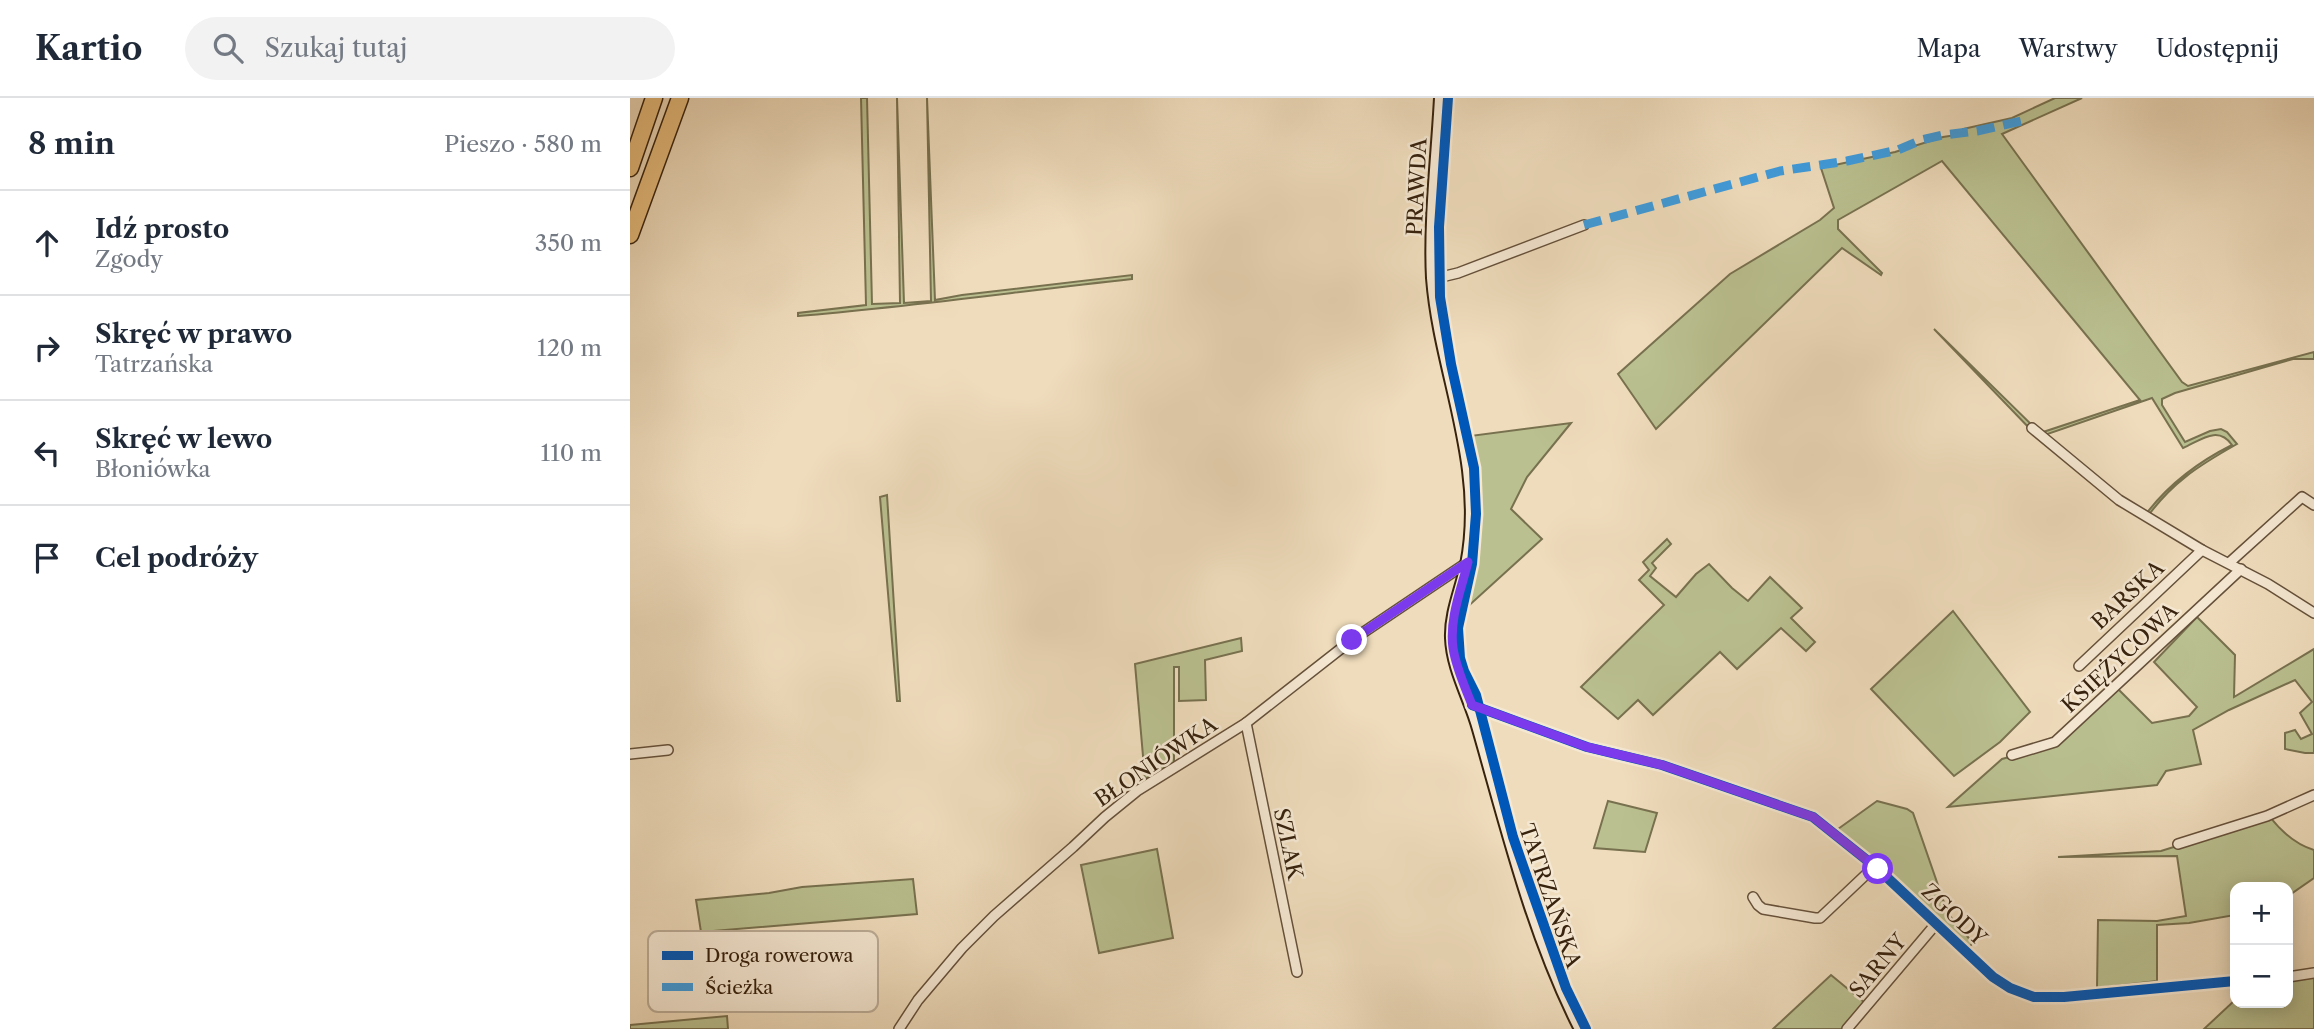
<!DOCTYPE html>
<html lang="pl">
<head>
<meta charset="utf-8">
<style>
	:root { --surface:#fff; --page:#f2f2f3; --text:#1f2937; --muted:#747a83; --line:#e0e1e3 }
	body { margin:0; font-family:"Libre Caslon Text",serif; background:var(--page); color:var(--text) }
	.controls { position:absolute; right:21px; bottom:21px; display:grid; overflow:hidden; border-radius:14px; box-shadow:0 4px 18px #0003 }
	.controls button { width:63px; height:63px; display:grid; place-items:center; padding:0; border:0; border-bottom:2px solid var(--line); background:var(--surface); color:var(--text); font:35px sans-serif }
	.stop { position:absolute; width:21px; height:21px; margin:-16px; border:5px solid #7c3aed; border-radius:50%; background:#fff }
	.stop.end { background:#7c3aed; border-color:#fff; box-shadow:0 2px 7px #0008 }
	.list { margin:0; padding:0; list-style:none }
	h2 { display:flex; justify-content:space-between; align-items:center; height:91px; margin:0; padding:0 28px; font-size:30px }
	h2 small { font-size:23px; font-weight:400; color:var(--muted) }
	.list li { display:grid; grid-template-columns:46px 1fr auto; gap:21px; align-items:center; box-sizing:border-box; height:105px; padding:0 28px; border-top:2px solid var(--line) }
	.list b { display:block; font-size:26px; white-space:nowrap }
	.list p { margin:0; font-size:23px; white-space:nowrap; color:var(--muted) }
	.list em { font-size:23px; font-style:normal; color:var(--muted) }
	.icon { flex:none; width:38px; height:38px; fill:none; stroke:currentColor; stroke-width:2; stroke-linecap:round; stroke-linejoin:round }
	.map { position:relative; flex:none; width:1684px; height:931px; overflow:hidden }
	header { display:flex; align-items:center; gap:42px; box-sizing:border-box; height:98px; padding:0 35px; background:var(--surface); border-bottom:2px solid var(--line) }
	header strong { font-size:33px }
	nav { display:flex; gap:38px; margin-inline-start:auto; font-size:24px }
	.search { width:490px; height:63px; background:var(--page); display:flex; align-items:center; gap:18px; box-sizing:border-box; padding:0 24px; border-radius:38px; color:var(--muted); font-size:26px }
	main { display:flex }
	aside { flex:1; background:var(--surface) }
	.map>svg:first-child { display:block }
</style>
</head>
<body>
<header>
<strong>Kartio</strong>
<div class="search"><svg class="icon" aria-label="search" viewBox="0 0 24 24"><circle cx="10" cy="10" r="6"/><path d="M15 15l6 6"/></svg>Szukaj tutaj</div>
<nav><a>Mapa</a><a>Warstwy</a><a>Udostępnij</a></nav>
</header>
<main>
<aside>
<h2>8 min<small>Pieszo · 580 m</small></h2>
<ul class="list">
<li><svg class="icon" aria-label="ahead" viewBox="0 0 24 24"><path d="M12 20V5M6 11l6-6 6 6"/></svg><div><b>Idź prosto</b><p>Zgody</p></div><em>350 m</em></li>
<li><svg class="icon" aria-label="right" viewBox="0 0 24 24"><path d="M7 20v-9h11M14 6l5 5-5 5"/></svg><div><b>Skręć w prawo</b><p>Tatrzańska</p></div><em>120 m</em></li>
<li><svg class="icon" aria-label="left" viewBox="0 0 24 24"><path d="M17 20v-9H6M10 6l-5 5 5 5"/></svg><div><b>Skręć w lewo</b><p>Błoniówka</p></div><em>110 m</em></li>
<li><svg class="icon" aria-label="arrive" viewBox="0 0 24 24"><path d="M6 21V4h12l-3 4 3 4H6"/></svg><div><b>Cel podróży</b></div></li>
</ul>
</aside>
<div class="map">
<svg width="1684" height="931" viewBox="0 0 1684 931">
	<rect width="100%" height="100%" fill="#efdcbc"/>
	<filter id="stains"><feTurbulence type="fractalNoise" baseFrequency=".00286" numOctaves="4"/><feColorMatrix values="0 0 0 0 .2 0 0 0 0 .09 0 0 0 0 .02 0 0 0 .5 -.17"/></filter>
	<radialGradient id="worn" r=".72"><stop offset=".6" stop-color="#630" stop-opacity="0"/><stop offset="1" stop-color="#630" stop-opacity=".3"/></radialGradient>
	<g fill="#bac090" stroke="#78714f" stroke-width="2">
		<path d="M231,0H237L242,206L270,205L267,0L274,205L301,203L297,0L305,202L332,197L502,177V181C391,193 280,209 168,218V215L236,207Z"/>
		<path d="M1425,0H1452L1372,36L1552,284L1558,288L1684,254V261H1663L1545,295L1532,301V307L1555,344L1580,333L1591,331L1597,334L1607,346C1568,368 1541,385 1515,422L1513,420C1537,387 1566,365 1602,347C1588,327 1571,342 1553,350L1522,300L1409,339L1405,336L1304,231L1410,335L1510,302L1312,63L1208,122V131L1252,175L1251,177L1212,150L1026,331L988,276L1100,176L1190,122L1204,110L1191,70L1265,54L1313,39L1333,36V31L1382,20Z"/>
		<path d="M941,325L897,379L881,411L912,441L834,512C838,493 844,473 846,453C850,415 847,376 840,338Z"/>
		<path d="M257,397L270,603H267L250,399Z"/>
		<path d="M1037,441L1041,446L1022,465L1026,470L1020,478L1046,499L1066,476L1079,466L1102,490L1118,503L1140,479L1172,510L1161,520L1185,544L1176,553L1151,530L1107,571L1090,554L1023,617L1008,602L988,621L951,589L1034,507L1009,482L1019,472L1013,464Z"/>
		<path d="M1323,513L1400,614L1370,644L1324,678L1241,591Z"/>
		<path d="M1567,519L1605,557L1604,599L1684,551V655H1675L1655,651V635L1665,632L1671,641L1682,636L1670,615L1682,604L1665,582L1599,612L1563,632L1571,666L1536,673L1527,687L1318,709L1372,661L1428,646L1488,591L1522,625L1559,618L1567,609L1524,564Z"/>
		<path d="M611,540L612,553L575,562L576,602L549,603V569H544V665L515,681L505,566Z"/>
		<path d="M978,703L1027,715L1015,754L964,750Z"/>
		<path d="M1247,703L1277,711L1283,715L1318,816L1343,845L1338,850L1208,731Z"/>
		<path d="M1640,719C1651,733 1667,747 1684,752V780L1658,798V789H1605V817L1559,825L1527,827V883L1467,890L1468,822L1527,823L1556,818L1547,758L1428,759L1531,753Z"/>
		<path d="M527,751L543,840L469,855L451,767Z"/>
		<path d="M283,781L287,816L71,834L66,802L139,795L172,789Z"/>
		<path d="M1201,877L1235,905L1212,931H1143Z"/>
		<path d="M1684,879V931H1574L1605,902V905H1658V883Z"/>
		<path d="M97,918L98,931H0V927Z"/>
	</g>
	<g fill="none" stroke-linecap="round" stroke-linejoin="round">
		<defs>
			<g id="street">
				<path d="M803,181L828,175L954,127"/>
				<path d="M1402,330L1489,402L1572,452L1638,486L1684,515"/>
				<path d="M1599,465L1672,399L1684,407"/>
				<path d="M1449,568L1572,452"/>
				<path d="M842,607L957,649L1032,667L1183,719L1248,771L1363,879L1380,890L1404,899H1434L1605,883"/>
				<path d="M616,625L667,874"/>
				<path d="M0,656L38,652"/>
				<path d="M1382,657L1425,644L1611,471"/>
				<path d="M1548,746L1637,718L1684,697"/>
				<path d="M1123,799L1128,807L1133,811L1185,820H1190L1245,768"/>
				<path d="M1658,879L1684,875"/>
				<path d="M269,931L288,902L332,850L364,818L443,749L475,719L507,693L616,625L722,542L838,464"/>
				<path d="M1217,931L1305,827"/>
			</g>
			<path id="secondary" d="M811,0C808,57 800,123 803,180C808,245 831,307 839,372C843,403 843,437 837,467C832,491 821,515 822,540C823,571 841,601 849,631C878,732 903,837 951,931"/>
			<g id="highway">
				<path d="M0,70L24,0"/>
				<path d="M0,137L50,0"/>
			</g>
		</defs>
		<use href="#street" stroke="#65503a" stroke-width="12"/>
		<use href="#secondary" stroke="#37220e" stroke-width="16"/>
		<use href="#highway" stroke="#37220e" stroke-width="19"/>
		<use href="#street" stroke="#f5e8d3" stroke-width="9"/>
		<use href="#secondary" stroke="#f5e8d3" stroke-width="12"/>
		<use href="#highway" stroke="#e8be7e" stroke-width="16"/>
		<path stroke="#3e9cde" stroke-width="9" stroke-dasharray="18 9" stroke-linecap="butt" d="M954,127L1150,73L1217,63L1268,52L1291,42L1313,37L1347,33L1396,22"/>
		<defs>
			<g id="cycleway">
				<path d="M818,0L809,129L810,199L821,266L844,370L846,416L842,466L828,530L830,560L834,573L846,597L883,739L899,785L936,890L956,931"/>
				<path d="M842,607L957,649L1032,667L1183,719L1248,771L1363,879L1380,890L1404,899H1434L1605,883"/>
			</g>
		</defs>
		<use href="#cycleway" stroke="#f5e8d3" stroke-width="15"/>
		<use href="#cycleway" stroke="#0057b8" stroke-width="10"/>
	</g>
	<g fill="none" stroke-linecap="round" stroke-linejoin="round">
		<path stroke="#7c3aed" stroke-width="9" d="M722,542L838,464C831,492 819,521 823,550C826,570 835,589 842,607L957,649L1032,667L1183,719L1248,771"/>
	</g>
	<g text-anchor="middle" stroke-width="5" stroke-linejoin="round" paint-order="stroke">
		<g font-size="21" fill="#37220e" stroke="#f5e8d3">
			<text transform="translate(787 89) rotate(-87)" y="7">PRAWDA</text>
			<text transform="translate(1498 497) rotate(-43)" y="7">BARSKA</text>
			<text transform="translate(1490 560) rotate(-43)" y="7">KSIĘŻYCOWA</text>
			<text transform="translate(526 664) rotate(-34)" y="7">BŁONIÓWKA</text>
			<text transform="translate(658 746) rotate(78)" y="7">SZLAK</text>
			<text transform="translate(920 798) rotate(71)" y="7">TATRZAŃSKA</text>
			<text transform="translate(1324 817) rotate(43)" y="7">ZGODY</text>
			<text transform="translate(1248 868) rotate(-50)" y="7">SARNY</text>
		</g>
	</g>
	<rect x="18" y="833" width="230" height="81" rx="10" fill="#f5e8d3" stroke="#bcad98" stroke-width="2"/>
	<rect x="32" y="853" width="31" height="9" fill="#0057b8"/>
	<rect x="32" y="885" width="31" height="8" fill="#3e9cde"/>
	<g font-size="19" fill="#37220e">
		<text x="75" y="864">Droga rowerowa</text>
		<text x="75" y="896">Ścieżka</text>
	</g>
	<rect width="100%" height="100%" filter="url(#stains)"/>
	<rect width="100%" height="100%" fill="url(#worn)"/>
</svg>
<div class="controls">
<button>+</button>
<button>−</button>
</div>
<div class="stop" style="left:1248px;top:771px"></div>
<div class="stop end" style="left:722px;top:542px"></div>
</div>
</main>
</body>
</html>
